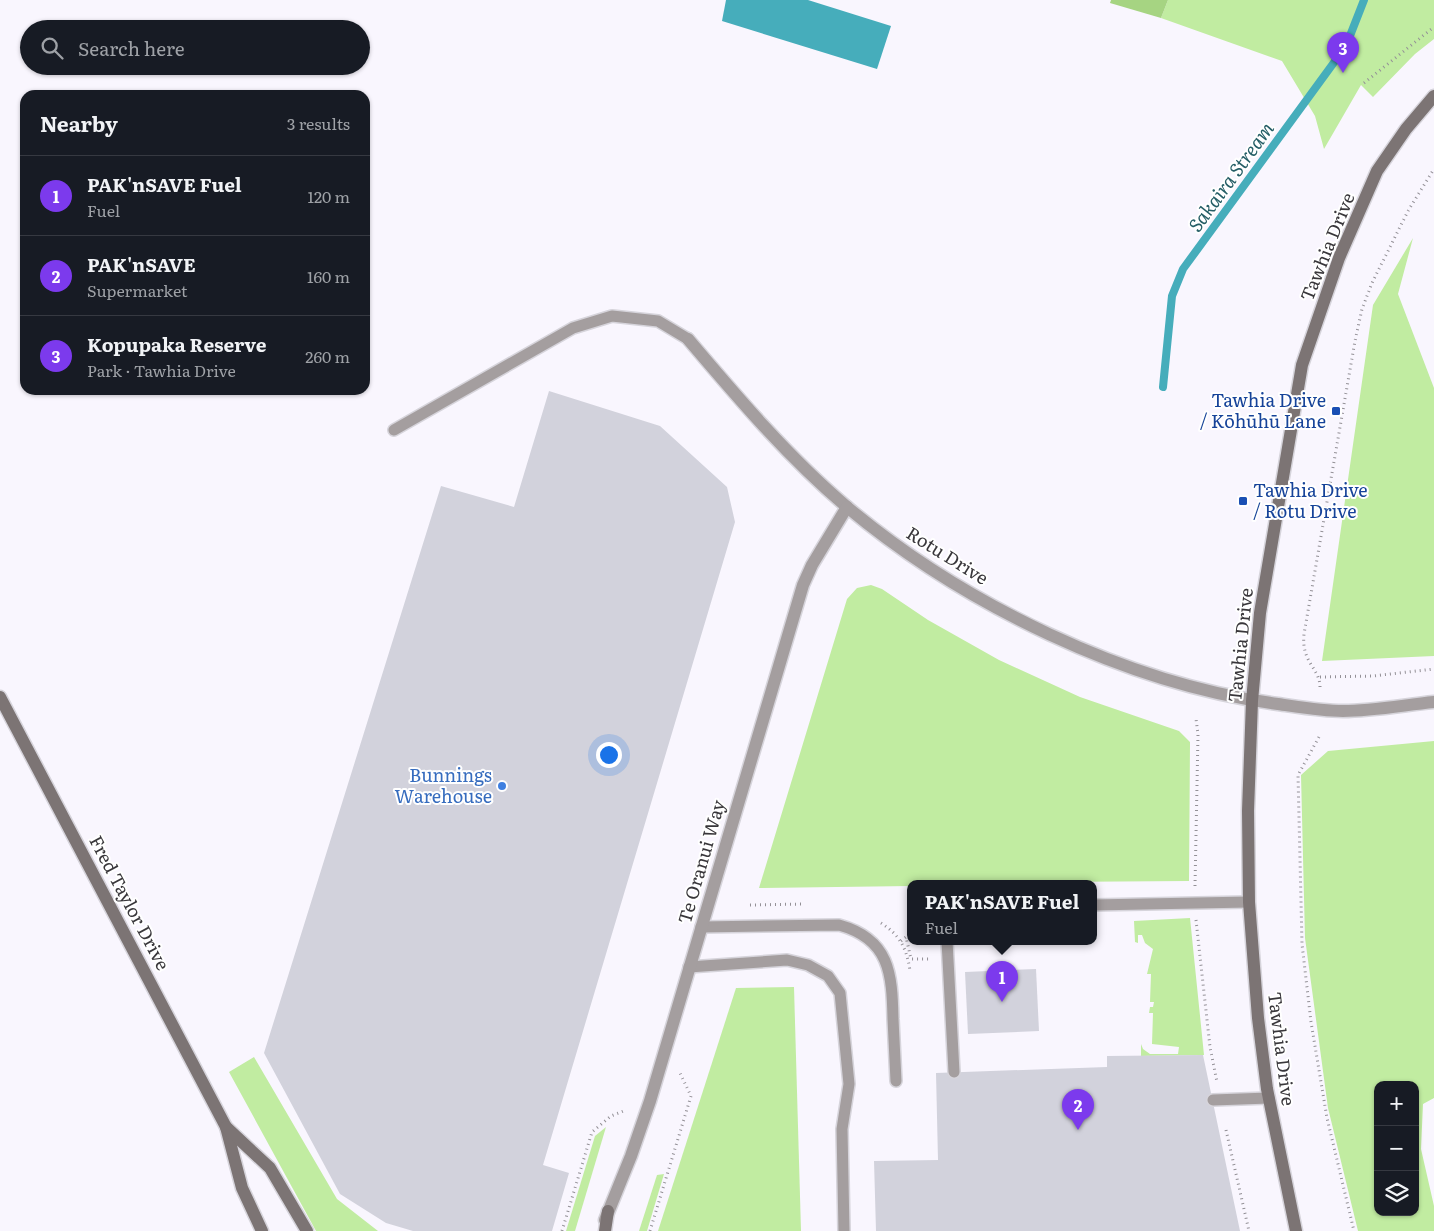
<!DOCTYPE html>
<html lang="en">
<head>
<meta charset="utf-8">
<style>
	:root { --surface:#171b24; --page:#242831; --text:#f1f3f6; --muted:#9ea1a6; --line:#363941; --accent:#7c3aed }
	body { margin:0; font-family:Literata,serif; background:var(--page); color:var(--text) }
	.controls { position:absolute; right:15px; bottom:15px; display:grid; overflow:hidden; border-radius:10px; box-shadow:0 1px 4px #0004 }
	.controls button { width:45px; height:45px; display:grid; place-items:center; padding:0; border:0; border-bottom:1px solid var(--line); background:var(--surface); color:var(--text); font:25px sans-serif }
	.you { position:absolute; left:608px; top:754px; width:18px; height:18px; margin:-12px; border:4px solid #fff; border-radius:50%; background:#1a73e8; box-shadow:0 0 0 8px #1a73e833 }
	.badge { display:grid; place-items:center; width:32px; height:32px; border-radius:50%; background:var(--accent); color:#fff; font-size:16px; font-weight:700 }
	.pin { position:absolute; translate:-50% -41px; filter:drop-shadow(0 1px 2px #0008) }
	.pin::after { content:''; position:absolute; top:26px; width:18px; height:15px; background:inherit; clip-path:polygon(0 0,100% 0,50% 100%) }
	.popup { position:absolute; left:907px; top:880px; width:190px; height:65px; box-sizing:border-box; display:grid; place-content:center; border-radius:10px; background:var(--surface); filter:drop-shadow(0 1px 4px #0005); font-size:16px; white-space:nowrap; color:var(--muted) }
	.popup b { font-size:19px; color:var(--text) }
	.popup::after { content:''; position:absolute; left:50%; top:100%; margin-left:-10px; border:10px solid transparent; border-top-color:var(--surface) }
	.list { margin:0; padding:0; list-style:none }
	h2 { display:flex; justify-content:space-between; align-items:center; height:65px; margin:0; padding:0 20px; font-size:21px }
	h2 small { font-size:16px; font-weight:400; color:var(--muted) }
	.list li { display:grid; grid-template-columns:32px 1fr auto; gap:15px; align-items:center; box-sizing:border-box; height:80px; padding:0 20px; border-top:1px solid var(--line) }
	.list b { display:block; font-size:19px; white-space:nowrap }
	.list p { margin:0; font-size:16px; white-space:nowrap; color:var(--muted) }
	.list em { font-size:16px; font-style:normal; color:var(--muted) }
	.icon { flex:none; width:28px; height:28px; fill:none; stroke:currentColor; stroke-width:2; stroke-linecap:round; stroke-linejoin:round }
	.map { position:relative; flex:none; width:1434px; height:1231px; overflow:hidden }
	.search { position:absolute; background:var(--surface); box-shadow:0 1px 4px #0004; left:20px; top:20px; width:350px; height:55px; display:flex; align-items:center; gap:12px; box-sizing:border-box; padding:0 18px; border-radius:28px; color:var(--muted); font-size:19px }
	.panel { position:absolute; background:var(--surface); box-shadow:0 1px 4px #0004; left:20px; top:90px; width:350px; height:305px; border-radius:15px }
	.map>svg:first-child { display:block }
</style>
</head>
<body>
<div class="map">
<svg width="1434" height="1231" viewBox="0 0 1434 1231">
	<rect width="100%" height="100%" fill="#f9f6fe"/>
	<g fill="#c1eca1" fill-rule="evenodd">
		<path d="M1168,0H1434V39L1415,54L1373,97L1361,85L1324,149L1315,116L1282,61L1161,18Z"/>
		<path d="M1413,238L1398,294L1434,388V656L1322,661L1373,305Z"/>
		<path d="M871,585L882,589L928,620L999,660L1080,697L1179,731L1190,742L1189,881L911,883V886L759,888L847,599L857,588Z"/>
		<path d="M1434,741V1098L1423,1104L1421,1149L1434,1206V1231H1358L1328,1108L1305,938L1301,775L1328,751ZM1378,1085H1415V1212H1378Z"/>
		<path d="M1190,918L1204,1055L1141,1056V1044L1143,1049L1150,1054H1178L1179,1047L1152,1044L1153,1013H1149L1150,1007H1153L1154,1002H1150L1151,974H1147L1153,949L1145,943L1142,935H1138V943L1135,942L1134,921Z"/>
		<path d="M794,987L801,1231H658L736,988Z"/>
		<path d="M254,1057L337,1199L378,1231H316L229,1072Z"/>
		<path d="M606,1127L575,1231H566L595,1136Z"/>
		<path d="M664,1174L647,1231H639L657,1175Z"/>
	</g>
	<path fill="#a6d482" d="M1111,0H1168L1161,18L1110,3Z"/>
	<path fill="#46adbb" d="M726,0H808L891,26L877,69L722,21Z"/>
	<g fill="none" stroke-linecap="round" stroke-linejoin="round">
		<path stroke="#46adbb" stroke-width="8" d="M1163,387L1172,296L1183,269L1346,46L1364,0"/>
	</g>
	<g fill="#d2d2dc">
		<path d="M549,391L660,426L727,487L735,522L543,1165L569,1173L552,1231H413L386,1223L340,1194L264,1053L441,486L514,507Z"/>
		<path d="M1036,969L1039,1031L968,1034L965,972Z"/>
		<path d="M1203,1055L1240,1231H876L874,1161L938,1160L936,1073L1107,1067V1056Z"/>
	</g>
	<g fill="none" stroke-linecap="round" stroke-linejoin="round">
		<defs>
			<g id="lane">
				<path d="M394,430L573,328L612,316L658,321L688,339"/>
				<path d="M1093,905L1249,902"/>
				<path d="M701,927L839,925C890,939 892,974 893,1019C894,1039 895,1060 896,1081"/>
				<path d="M947,941L954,1072"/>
				<path d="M689,967L787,960L808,965L828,976L840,993L849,1084L842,1129L844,1231"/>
				<path d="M1213,1100L1269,1098"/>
			</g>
			<g id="street">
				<path d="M688,339C738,398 788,457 847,507C963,604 1127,684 1278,704C1299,707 1321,711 1343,711C1373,711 1404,705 1434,702"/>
				<path d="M605,1220L631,1156L650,1101L803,585L812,565L847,507"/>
			</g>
			<g id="secondary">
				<path d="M0,697L226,1127L242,1188L262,1231"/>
				<path d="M226,1127L270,1168L307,1231"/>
				<path d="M605,1231L608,1211"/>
				<path d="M1296,1231L1267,1089L1258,1018L1249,902L1248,811L1252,701L1260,613L1302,365L1339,258L1377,171L1406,129L1434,96"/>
			</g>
		</defs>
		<use href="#lane" stroke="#d6d4db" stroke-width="14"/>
		<use href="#street" stroke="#d6d4db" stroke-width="15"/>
		<use href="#secondary" stroke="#d6d4db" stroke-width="15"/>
		<g stroke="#939096" stroke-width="3" stroke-dasharray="1 4" stroke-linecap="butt">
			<path d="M1364,83L1434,27"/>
			<path d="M1320,677L1373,676L1434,669"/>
			<path d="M1320,687C1320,668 1301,663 1304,634L1355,341L1362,309L1372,283L1408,211L1434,169"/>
			<path d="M1319,737L1298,775L1302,944L1311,1022L1327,1118L1354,1231"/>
			<path d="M1195,886L1198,734L1196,719"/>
			<path d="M750,905L804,904"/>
			<path d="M1196,920L1210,1047L1217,1082"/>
			<path d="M881,923C900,935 907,949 910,971"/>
			<path d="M901,941L906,937L911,959H930"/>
			<path d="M1226,1130L1249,1231"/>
			<path d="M562,1231L592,1132L611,1116L626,1110"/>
			<path d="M650,1231L691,1096L679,1071"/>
		</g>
		<use href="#lane" stroke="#a49e9f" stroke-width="11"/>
		<use href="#street" stroke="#a49e9f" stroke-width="12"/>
		<use href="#secondary" stroke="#7c7474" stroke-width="12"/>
	</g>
	<g fill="#1a4fb4" stroke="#fff" stroke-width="2">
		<rect x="1331" y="406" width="10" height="10" rx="2.5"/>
		<rect x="1238" y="496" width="10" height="10" rx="2.5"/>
	</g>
	<circle fill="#3f7fe0" stroke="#fff" stroke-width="2" cx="502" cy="786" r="5"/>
	<g text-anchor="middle" stroke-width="4" stroke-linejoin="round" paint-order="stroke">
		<g font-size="18" fill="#39373b" stroke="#fff">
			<text transform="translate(1328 247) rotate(-68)" y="6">Tawhia Drive</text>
			<text transform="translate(947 556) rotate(32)" y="6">Rotu Drive</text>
			<text transform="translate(1241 645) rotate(-84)" y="6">Tawhia Drive</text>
			<text transform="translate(702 862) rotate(-74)" y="6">Te Oranui Way</text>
			<text transform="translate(129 903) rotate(62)" y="6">Fred Taylor Drive</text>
			<text transform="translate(1281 1049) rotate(83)" y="6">Tawhia Drive</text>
		</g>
		<g font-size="18" fill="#164399" stroke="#fff" text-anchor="end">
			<text x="1326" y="407">Tawhia Drive<tspan x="1326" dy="21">/ Kōhūhū Lane</tspan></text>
			<text x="1253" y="497" text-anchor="start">Tawhia Drive<tspan x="1253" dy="21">/ Rotu Drive</tspan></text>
		</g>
		<g font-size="18" fill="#366cbe" stroke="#fff" text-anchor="end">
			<text x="492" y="782">Bunnings<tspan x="492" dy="21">Warehouse</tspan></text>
		</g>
		<g font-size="19" font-style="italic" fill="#255e66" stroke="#fff">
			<text transform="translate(1231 177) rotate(-54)" y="7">Sakaira Stream</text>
		</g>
	</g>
</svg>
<div class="controls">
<button>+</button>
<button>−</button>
<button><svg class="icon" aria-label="layers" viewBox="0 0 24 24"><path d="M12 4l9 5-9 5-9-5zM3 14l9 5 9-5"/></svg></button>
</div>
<div class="you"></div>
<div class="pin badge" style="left:1002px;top:1002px">1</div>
<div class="popup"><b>PAK'nSAVE Fuel</b>Fuel</div>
<div class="pin badge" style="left:1078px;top:1130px">2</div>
<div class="pin badge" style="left:1343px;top:73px">3</div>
<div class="search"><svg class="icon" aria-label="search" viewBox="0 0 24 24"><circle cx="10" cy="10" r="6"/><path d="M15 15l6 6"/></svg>Search here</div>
<section class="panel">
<h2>Nearby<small>3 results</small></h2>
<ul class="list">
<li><span class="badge">1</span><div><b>PAK'nSAVE Fuel</b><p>Fuel</p></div><em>120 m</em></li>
<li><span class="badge">2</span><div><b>PAK'nSAVE</b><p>Supermarket</p></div><em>160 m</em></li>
<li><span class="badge">3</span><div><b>Kopupaka Reserve</b><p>Park · Tawhia Drive</p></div><em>260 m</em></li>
</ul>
</section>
</div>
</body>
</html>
